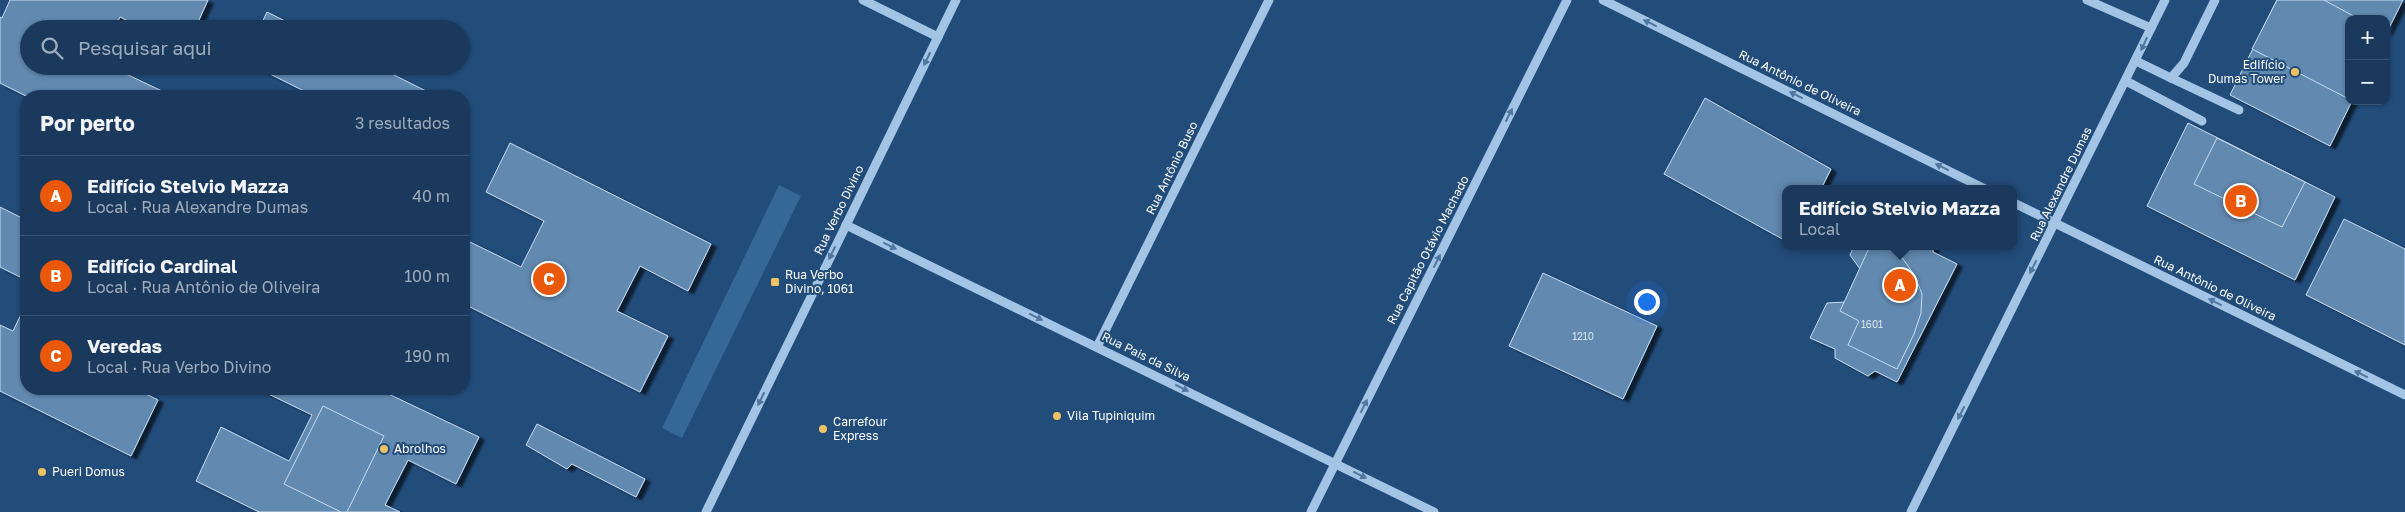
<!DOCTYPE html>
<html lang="pt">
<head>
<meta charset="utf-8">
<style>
	:root { --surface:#1a395c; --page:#274465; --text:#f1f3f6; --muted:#9facbb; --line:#385372; --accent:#ea580c }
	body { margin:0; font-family:"Golos Text",sans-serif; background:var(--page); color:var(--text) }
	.controls { position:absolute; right:15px; top:15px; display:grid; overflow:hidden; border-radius:10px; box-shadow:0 1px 4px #0004 }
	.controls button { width:45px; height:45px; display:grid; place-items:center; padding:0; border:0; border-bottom:1px solid var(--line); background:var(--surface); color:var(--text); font:25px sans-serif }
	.you { position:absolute; left:1646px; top:301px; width:18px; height:18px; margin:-12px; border:4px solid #fff; border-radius:50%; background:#1a73e8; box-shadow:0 0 0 8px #1a73e833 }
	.badge { display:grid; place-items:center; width:32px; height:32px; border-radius:50%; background:var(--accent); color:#fff; font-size:16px; font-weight:700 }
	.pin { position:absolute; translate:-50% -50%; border:2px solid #fff; box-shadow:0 1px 5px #0006 }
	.popup { position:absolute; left:1782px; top:185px; width:235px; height:65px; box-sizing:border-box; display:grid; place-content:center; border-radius:10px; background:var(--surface); filter:drop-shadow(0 1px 4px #0005); font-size:16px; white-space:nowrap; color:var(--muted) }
	.popup b { font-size:19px; color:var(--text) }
	.popup::after { content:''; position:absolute; left:50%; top:100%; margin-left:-10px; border:10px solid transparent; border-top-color:var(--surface) }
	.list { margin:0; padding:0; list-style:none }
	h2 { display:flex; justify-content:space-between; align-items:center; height:65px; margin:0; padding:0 20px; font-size:21px }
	h2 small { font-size:16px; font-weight:400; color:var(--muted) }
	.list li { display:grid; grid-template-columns:32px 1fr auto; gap:15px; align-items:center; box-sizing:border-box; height:80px; padding:0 20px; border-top:1px solid var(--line) }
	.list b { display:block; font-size:19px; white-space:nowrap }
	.list p { margin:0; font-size:16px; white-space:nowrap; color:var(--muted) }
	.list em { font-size:16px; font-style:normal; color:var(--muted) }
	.icon { flex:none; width:28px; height:28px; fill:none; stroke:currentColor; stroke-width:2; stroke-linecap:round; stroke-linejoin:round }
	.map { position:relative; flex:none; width:2405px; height:512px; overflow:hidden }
	.search { position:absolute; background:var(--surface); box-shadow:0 1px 4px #0004; left:20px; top:20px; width:450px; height:55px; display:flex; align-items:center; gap:12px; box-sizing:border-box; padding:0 18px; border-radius:28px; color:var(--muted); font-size:19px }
	.panel { position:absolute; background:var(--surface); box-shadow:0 1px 4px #0004; left:20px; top:90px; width:450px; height:305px; border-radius:20px }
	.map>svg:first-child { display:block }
</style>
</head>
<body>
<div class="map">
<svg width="2405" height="512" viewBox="0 0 2405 512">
	<defs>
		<filter id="shadow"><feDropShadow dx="5.5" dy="3" stdDeviation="1" flood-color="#0009"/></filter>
	</defs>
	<rect width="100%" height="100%" fill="#224c7a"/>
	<path fill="#356797" d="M779,185L801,196L682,438L662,428Z"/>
	<g fill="#6289b0" stroke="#c6ddf4" filter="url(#shadow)">
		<path d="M10,0H208L195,29H144L120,17L114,29H29V66H109L162,91L160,96H26L0,83V17L2,18Z"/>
		<path d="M2277,0H2403L2386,34V19H2349V101H2352L2330,146L2230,95Z"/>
		<path d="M2277,0H2324L2359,19H2349V99L2252,49Z"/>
		<path d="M267,12L301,29H259Z"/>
		<path d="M254,66H376L436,96H298L302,90Z"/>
		<path d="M1705,98L1831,169L1821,189H1786V241L1664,174Z"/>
		<path d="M2188,123L2335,197L2295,280L2147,206Z"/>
		<path d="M2217,138L2305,182L2282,227L2194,184Z"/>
		<path d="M510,143L711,244L688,291L640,266L617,311L668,336L640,392L464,304V250L468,241L521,267L544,221L486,192Z"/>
		<path d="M0,207L26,220V280L0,267Z"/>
		<path d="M2344,219L2405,249V345L2306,295Z"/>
		<path d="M1854,246H1933V252L1957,264L1897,382L1875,371L1868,376L1835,358V349L1810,338L1827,303L1845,302L1860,269L1850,255Z"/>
		<path d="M1870,246H1894L1915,276L1922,294L1921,313L1914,334L1897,369L1848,345L1859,321L1840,311Z"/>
		<path d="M1543,273L1657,326L1623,399L1509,346Z"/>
		<path d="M26,304V389H136L158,400L131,456L0,391V325L13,331Z"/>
		<path d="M258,389H378L479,437L456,484L408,460L385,505L400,512H259L196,481L221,427L289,461L312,415Z"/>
		<path d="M323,406L384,436L347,512H341L284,484Z"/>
		<path d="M537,424L645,479L636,497L572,464L567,469L526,445Z"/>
	</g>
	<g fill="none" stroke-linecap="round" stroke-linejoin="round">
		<g stroke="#a3c4e5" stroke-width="9">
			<path d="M863,0L938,37"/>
			<path d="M1603,0L1985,189"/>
			<path d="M2087,0L2151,28"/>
			<path d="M2136,61L2171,78L2184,63L2215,0"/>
			<path d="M2171,78L2239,110"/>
			<path d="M2126,81L2202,121"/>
			<path d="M2014,203L2405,395"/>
			<path d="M846,225L1434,512"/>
			<path d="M1097,347L1269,0"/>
			<path d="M706,512L956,0"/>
			<path d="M1311,512L1567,0"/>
			<path d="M1911,512L2165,0"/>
		</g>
	</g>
	<defs><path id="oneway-solid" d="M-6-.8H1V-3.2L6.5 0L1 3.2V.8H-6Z" transform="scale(1.25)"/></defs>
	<g fill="#4f769f">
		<use href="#oneway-solid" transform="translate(1650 23) rotate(-154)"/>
		<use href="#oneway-solid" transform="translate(2144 44) rotate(115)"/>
		<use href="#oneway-solid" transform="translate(927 59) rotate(116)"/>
		<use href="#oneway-solid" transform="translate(1796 95) rotate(-154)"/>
		<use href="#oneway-solid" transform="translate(1509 115) rotate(-63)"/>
		<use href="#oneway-solid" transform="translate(1942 167) rotate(-154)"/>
		<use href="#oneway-solid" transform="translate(890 246) rotate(26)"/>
		<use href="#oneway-solid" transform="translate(832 253) rotate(116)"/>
		<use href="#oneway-solid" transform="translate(1437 261) rotate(-63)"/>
		<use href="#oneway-solid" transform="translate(2033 267) rotate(117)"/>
		<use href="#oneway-solid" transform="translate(2215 302) rotate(-154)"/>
		<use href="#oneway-solid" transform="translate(1036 317) rotate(26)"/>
		<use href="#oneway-solid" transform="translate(2361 374) rotate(-154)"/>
		<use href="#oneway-solid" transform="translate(1182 388) rotate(26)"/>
		<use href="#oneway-solid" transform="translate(761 399) rotate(116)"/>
		<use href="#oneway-solid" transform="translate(1364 406) rotate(-63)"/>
		<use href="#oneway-solid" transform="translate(1961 413) rotate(117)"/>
		<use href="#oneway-solid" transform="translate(1360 475) rotate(26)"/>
	</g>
	<g fill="#f1c265" stroke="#224c7a" stroke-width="2">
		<circle cx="2295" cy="72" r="5"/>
		<rect x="770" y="277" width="10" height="10" rx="2.5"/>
		<circle cx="1057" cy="416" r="5"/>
		<circle cx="823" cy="429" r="5"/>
		<circle cx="384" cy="449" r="5"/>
		<circle cx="42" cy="472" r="5"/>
	</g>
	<g text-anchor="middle" stroke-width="4" stroke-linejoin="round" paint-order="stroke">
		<g font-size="10" fill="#d8e2eb">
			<text x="1872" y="328">1601</text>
			<text x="1583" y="340">1210</text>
		</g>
		<g font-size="12" fill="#fff" stroke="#224c7a" text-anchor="start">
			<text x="2285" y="69" text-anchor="end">Edifício<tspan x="2285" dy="14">Dumas Tower</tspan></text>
			<text x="785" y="279">Rua Verbo<tspan x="785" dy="14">Divino, 1061</tspan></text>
			<text x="1067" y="420">Vila Tupiniquim</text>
			<text x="833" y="426">Carrefour<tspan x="833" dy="14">Express</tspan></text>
			<text x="394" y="453">Abrolhos</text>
			<text x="52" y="476">Pueri Domus</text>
		</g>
		<g font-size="12" fill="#fff" stroke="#224c7a">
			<text transform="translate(1800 83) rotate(26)" y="4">Rua Antônio de Oliveira</text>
			<text transform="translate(1172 168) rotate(-64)" y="4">Rua Antônio Buso</text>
			<text transform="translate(2061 184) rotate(-64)" y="4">Rua Alexandre Dumas</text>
			<text transform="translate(839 210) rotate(-64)" y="4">Rua Verbo Divino</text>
			<text transform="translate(1428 250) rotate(-63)" y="4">Rua Capitão Otávio Machado</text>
			<text transform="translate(2215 288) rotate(26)" y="4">Rua Antônio de Oliveira</text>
			<text transform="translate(1146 357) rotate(26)" y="4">Rua Pais da Silva</text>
		</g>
	</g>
</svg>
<div class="controls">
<button>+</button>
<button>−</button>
</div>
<div class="you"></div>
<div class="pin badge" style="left:1900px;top:285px">A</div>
<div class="popup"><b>Edifício Stelvio Mazza</b>Local</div>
<div class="pin badge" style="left:2241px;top:201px">B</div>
<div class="pin badge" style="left:549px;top:279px">C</div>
<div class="search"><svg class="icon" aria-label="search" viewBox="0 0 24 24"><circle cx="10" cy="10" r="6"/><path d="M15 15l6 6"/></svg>Pesquisar aqui</div>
<section class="panel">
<h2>Por perto<small>3 resultados</small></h2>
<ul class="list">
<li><span class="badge">A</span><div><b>Edifício Stelvio Mazza</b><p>Local · Rua Alexandre Dumas</p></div><em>40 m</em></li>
<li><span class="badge">B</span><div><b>Edifício Cardinal</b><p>Local · Rua Antônio de Oliveira</p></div><em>100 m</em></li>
<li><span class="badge">C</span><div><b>Veredas</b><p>Local · Rua Verbo Divino</p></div><em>190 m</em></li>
</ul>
</section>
</div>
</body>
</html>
